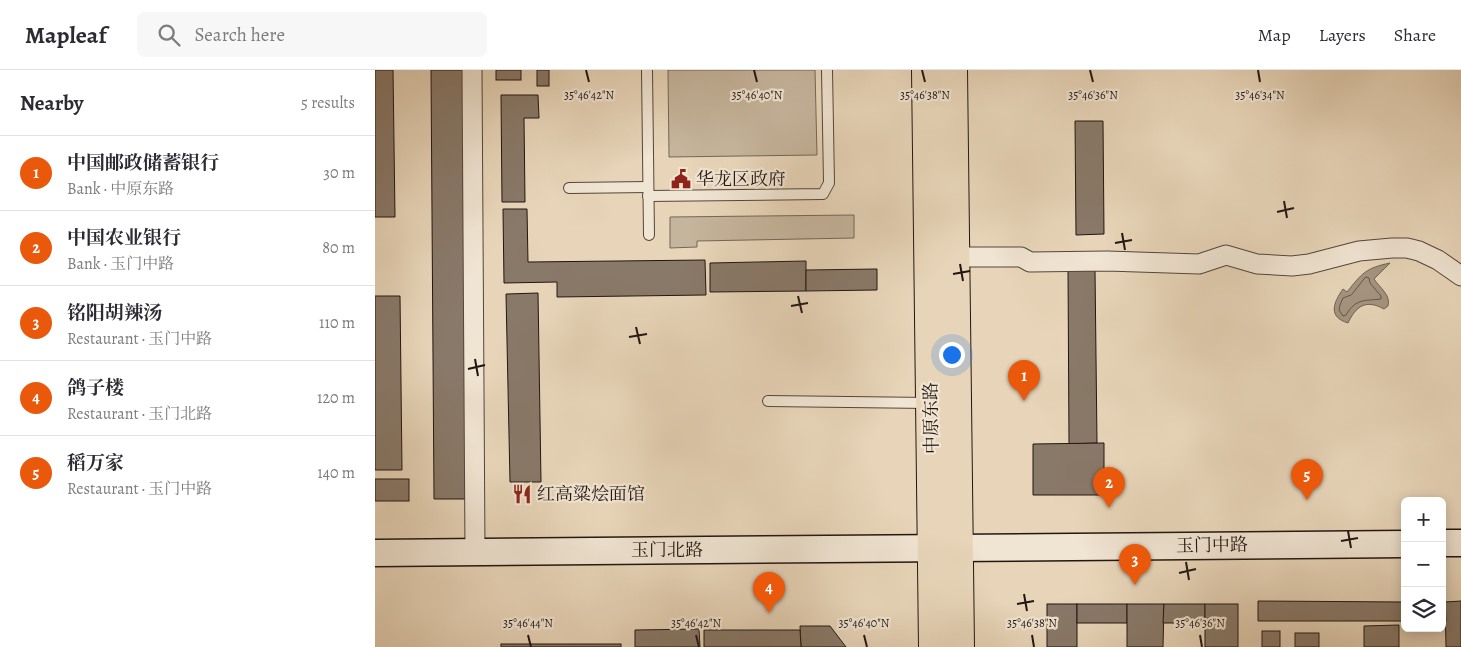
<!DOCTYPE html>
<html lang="en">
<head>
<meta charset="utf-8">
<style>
	:root { --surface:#fff; --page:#f7f7f7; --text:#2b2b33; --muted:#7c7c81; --line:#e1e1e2; --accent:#ea580c }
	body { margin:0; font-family:Alegreya,"Noto Serif SC",serif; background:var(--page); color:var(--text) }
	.controls { position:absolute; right:15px; bottom:15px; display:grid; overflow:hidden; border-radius:8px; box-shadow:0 2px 12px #0003 }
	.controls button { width:45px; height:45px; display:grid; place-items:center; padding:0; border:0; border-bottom:1px solid var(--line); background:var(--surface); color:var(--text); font:25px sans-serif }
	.you { position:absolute; left:576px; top:284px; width:18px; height:18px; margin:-12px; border:4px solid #fff; border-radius:50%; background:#1a73e8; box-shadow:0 0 0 8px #1a73e833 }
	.badge { display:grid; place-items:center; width:32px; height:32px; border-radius:50%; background:var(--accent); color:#fff; font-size:16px; font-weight:700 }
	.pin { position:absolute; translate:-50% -41px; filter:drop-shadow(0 1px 2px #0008) }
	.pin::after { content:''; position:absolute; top:26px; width:18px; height:15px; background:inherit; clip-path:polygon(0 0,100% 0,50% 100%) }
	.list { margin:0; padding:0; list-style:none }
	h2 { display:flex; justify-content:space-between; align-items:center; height:65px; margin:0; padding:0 20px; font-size:21px }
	h2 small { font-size:16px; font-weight:400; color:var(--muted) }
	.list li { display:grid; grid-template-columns:32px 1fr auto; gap:15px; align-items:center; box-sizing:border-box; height:75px; padding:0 20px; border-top:1px solid var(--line) }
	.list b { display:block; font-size:19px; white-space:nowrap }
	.list p { margin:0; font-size:16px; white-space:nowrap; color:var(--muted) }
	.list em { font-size:16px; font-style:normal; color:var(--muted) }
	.icon { flex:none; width:28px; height:28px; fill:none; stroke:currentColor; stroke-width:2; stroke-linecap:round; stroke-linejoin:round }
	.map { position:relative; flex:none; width:1086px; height:577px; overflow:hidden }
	header { display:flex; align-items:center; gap:30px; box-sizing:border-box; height:70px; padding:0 25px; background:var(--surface); border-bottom:1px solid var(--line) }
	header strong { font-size:24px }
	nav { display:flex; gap:28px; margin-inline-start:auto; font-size:18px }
	.search { width:350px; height:45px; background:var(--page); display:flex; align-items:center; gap:12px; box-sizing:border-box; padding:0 18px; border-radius:8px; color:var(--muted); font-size:19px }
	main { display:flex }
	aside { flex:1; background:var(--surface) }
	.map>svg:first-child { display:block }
</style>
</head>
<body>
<header>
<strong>Mapleaf</strong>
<div class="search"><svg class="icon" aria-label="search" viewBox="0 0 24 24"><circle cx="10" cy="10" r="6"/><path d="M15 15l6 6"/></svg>Search here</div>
<nav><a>Map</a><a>Layers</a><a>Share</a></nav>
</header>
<main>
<aside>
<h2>Nearby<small>5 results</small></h2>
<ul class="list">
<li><span class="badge">1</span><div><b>中国邮政储蓄银行</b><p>Bank · 中原东路</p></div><em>30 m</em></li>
<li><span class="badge">2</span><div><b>中国农业银行</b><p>Bank · 玉门中路</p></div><em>80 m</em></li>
<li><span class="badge">3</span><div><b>铭阳胡辣汤</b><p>Restaurant · 玉门中路</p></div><em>110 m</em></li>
<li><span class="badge">4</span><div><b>鸽子楼</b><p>Restaurant · 玉门北路</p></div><em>120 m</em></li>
<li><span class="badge">5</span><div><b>稻万家</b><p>Restaurant · 玉门中路</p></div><em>140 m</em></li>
</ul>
</aside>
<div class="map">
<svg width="1086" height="577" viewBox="0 0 1086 577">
	<rect width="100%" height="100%" fill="#e8d5b9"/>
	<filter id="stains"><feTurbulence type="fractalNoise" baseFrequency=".004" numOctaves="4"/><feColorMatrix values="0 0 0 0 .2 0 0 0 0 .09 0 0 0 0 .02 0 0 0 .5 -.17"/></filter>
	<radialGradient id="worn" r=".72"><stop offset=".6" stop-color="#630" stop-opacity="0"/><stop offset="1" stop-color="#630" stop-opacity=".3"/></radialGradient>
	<g fill="#c6b59d" stroke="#746658">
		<path d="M293,0H440L442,85L294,87Z"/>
		<path d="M479,145V168L322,171V177L295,178V147Z"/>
	</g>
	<path fill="#a59480" stroke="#716254" d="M1015,193L999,209C1005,218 1016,225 1013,236L1009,239C991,229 981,236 973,253C953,247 958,233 968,219L972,222C987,203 991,198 1015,193Z"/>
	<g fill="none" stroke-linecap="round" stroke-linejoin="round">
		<path stroke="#645549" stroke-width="1" d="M991,207L994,208L995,213L1006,226V229C990,231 981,228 971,245L968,246L964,240L965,235L968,228L976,225Z"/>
	</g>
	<g fill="#897969" stroke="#221612">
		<path d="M0,0H18L20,147H0Z"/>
		<path d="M56,0H89L92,429H59Z"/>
		<rect x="121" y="0" width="25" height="10"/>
		<rect x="162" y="0" width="12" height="16"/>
		<path d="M126,25H163L164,48H149L150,132H127Z"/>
		<path d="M700,51H728L729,164L701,165Z"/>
		<path d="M128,139H152L153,192L330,190L331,225L182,227V212L129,213Z"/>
		<path d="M431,191V221L335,222V193Z"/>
		<path d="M502,199V220L431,221V200Z"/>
		<path d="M693,200H720L722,373L694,374Z"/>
		<path d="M163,223L166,412H135L131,224Z"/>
		<path d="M0,226H25L27,400H0Z"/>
		<path d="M729,373V425H658V374Z"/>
		<rect x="0" y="409" width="34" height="22"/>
		<path d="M883,531L1030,532V551H883Z"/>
		<path d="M1086,531V577H1071L1070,532Z"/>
		<path d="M1067,532H1070L1071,551H1067Z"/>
		<rect x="672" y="534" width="30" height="43"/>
		<rect x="702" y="534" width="50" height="19"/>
		<path d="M752,534H789L788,577H752Z"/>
		<path d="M789,534H830V553H788Z"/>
		<rect x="830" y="534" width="33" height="43"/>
		<path d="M1024,555V577H989V556Z"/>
		<path d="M425,556H455L471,577H426Z"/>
		<path d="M324,559L325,577H260V560Z"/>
		<path d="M329,560H425L426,577H329Z"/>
		<rect x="887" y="561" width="18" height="16"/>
		<rect x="920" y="563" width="24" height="14"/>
		<rect x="126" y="574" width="120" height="3"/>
	</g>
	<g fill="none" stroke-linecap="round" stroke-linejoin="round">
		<defs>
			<g id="lane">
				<path d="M272,0L274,165"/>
				<path d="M194,118L273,117"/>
				<path d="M273,126L448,124L454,113L452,0"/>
				<path d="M393,331L554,333"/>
			</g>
			<g id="street">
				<path d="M97,0L100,482"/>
				<path d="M581,187H646L655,192L732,191L824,194L851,185L882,194L917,196L934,194L984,181L1017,178H1032L1044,181L1063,190L1086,206"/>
			</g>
			<g id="secondary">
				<path d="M1067,473H1086"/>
				<path d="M0,483L1030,474"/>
			</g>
			<g id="primary">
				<path d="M551,0L558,577"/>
				<path d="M578,0L585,577"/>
			</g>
		</defs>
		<use href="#lane" stroke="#54463c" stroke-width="12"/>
		<use href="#street" stroke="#54463c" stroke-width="21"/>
		<use href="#secondary" stroke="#221612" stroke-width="29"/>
		<use href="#primary" stroke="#221612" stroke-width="30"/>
		<use href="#lane" stroke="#f0e4d2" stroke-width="10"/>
		<use href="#street" stroke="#f0e4d2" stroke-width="19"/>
		<use href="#secondary" stroke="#f0e4d2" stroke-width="26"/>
		<use href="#primary" stroke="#e8d5b9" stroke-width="28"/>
	</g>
	<path fill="none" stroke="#221612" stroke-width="2" d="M211,0L214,12M379,0L382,12M547,0L550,12M715,0L718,12M883,0L885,12M909,131L912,148M902,142L919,138M747,163L750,180M740,173L757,170M585,194L588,211M578,204L595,201M423,226L427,243M416,236L433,233M261,257L265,274M254,267L272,264M100,289L103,306M93,299L110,295M973,461L976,478M966,471L983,468M811,492L814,510M804,503L821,499M649,524L652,541M642,534L659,531M153,565L156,577M321,565L324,577M489,565L492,577M657,565L659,577M825,565L827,577"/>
	<defs>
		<symbol id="civic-bare" viewBox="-9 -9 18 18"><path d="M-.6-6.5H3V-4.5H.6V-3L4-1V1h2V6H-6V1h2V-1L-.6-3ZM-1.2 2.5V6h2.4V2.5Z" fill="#8f2418" stroke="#f0e4d2" stroke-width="2.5" paint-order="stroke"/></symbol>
		<symbol id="restaurant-bare" viewBox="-9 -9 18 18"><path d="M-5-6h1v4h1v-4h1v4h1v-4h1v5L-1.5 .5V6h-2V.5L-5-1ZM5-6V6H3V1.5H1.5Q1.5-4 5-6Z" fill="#8f2418" stroke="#f0e4d2" stroke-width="2.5" paint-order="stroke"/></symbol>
	</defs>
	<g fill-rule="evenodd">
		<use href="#civic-bare" x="292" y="95" width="28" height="28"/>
		<use href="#restaurant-bare" x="133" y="410" width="28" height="28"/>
	</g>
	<g text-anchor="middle" stroke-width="4.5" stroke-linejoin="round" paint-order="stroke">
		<g font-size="18" fill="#221612" stroke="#f0e4d2" text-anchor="start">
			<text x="321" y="115">华龙区政府</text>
			<text x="162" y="430">红高粱烩面馆</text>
		</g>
		<g font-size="18" fill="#221612" stroke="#f0e4d2">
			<text transform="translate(556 348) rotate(-91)" y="6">中原东路</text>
			<text transform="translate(837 475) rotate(-1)" y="6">玉门中路</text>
			<text x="292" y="486">玉门北路</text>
		</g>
	</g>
	<g font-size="12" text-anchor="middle" fill="#221612" stroke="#f0e4d2" stroke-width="4.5" stroke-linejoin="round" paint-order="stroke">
		<text x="214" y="29">35°46'42"N</text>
		<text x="382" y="29">35°46'40"N</text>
		<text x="550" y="29">35°46'38"N</text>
		<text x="718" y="29">35°46'36"N</text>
		<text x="885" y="29">35°46'34"N</text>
		<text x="153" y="557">35°46'44"N</text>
		<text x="321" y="557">35°46'42"N</text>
		<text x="489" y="557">35°46'40"N</text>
		<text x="657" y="557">35°46'38"N</text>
		<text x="825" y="557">35°46'36"N</text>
	</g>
	<rect width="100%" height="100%" filter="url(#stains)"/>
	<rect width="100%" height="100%" fill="url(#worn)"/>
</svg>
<div class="controls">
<button>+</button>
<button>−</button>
<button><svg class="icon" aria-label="layers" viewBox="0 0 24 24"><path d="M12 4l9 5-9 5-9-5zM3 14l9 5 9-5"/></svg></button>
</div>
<div class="you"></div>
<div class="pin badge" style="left:649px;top:331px">1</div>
<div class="pin badge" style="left:734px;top:438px">2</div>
<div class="pin badge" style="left:760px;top:515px">3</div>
<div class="pin badge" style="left:394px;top:543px">4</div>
<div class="pin badge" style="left:932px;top:430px">5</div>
</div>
</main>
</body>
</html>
